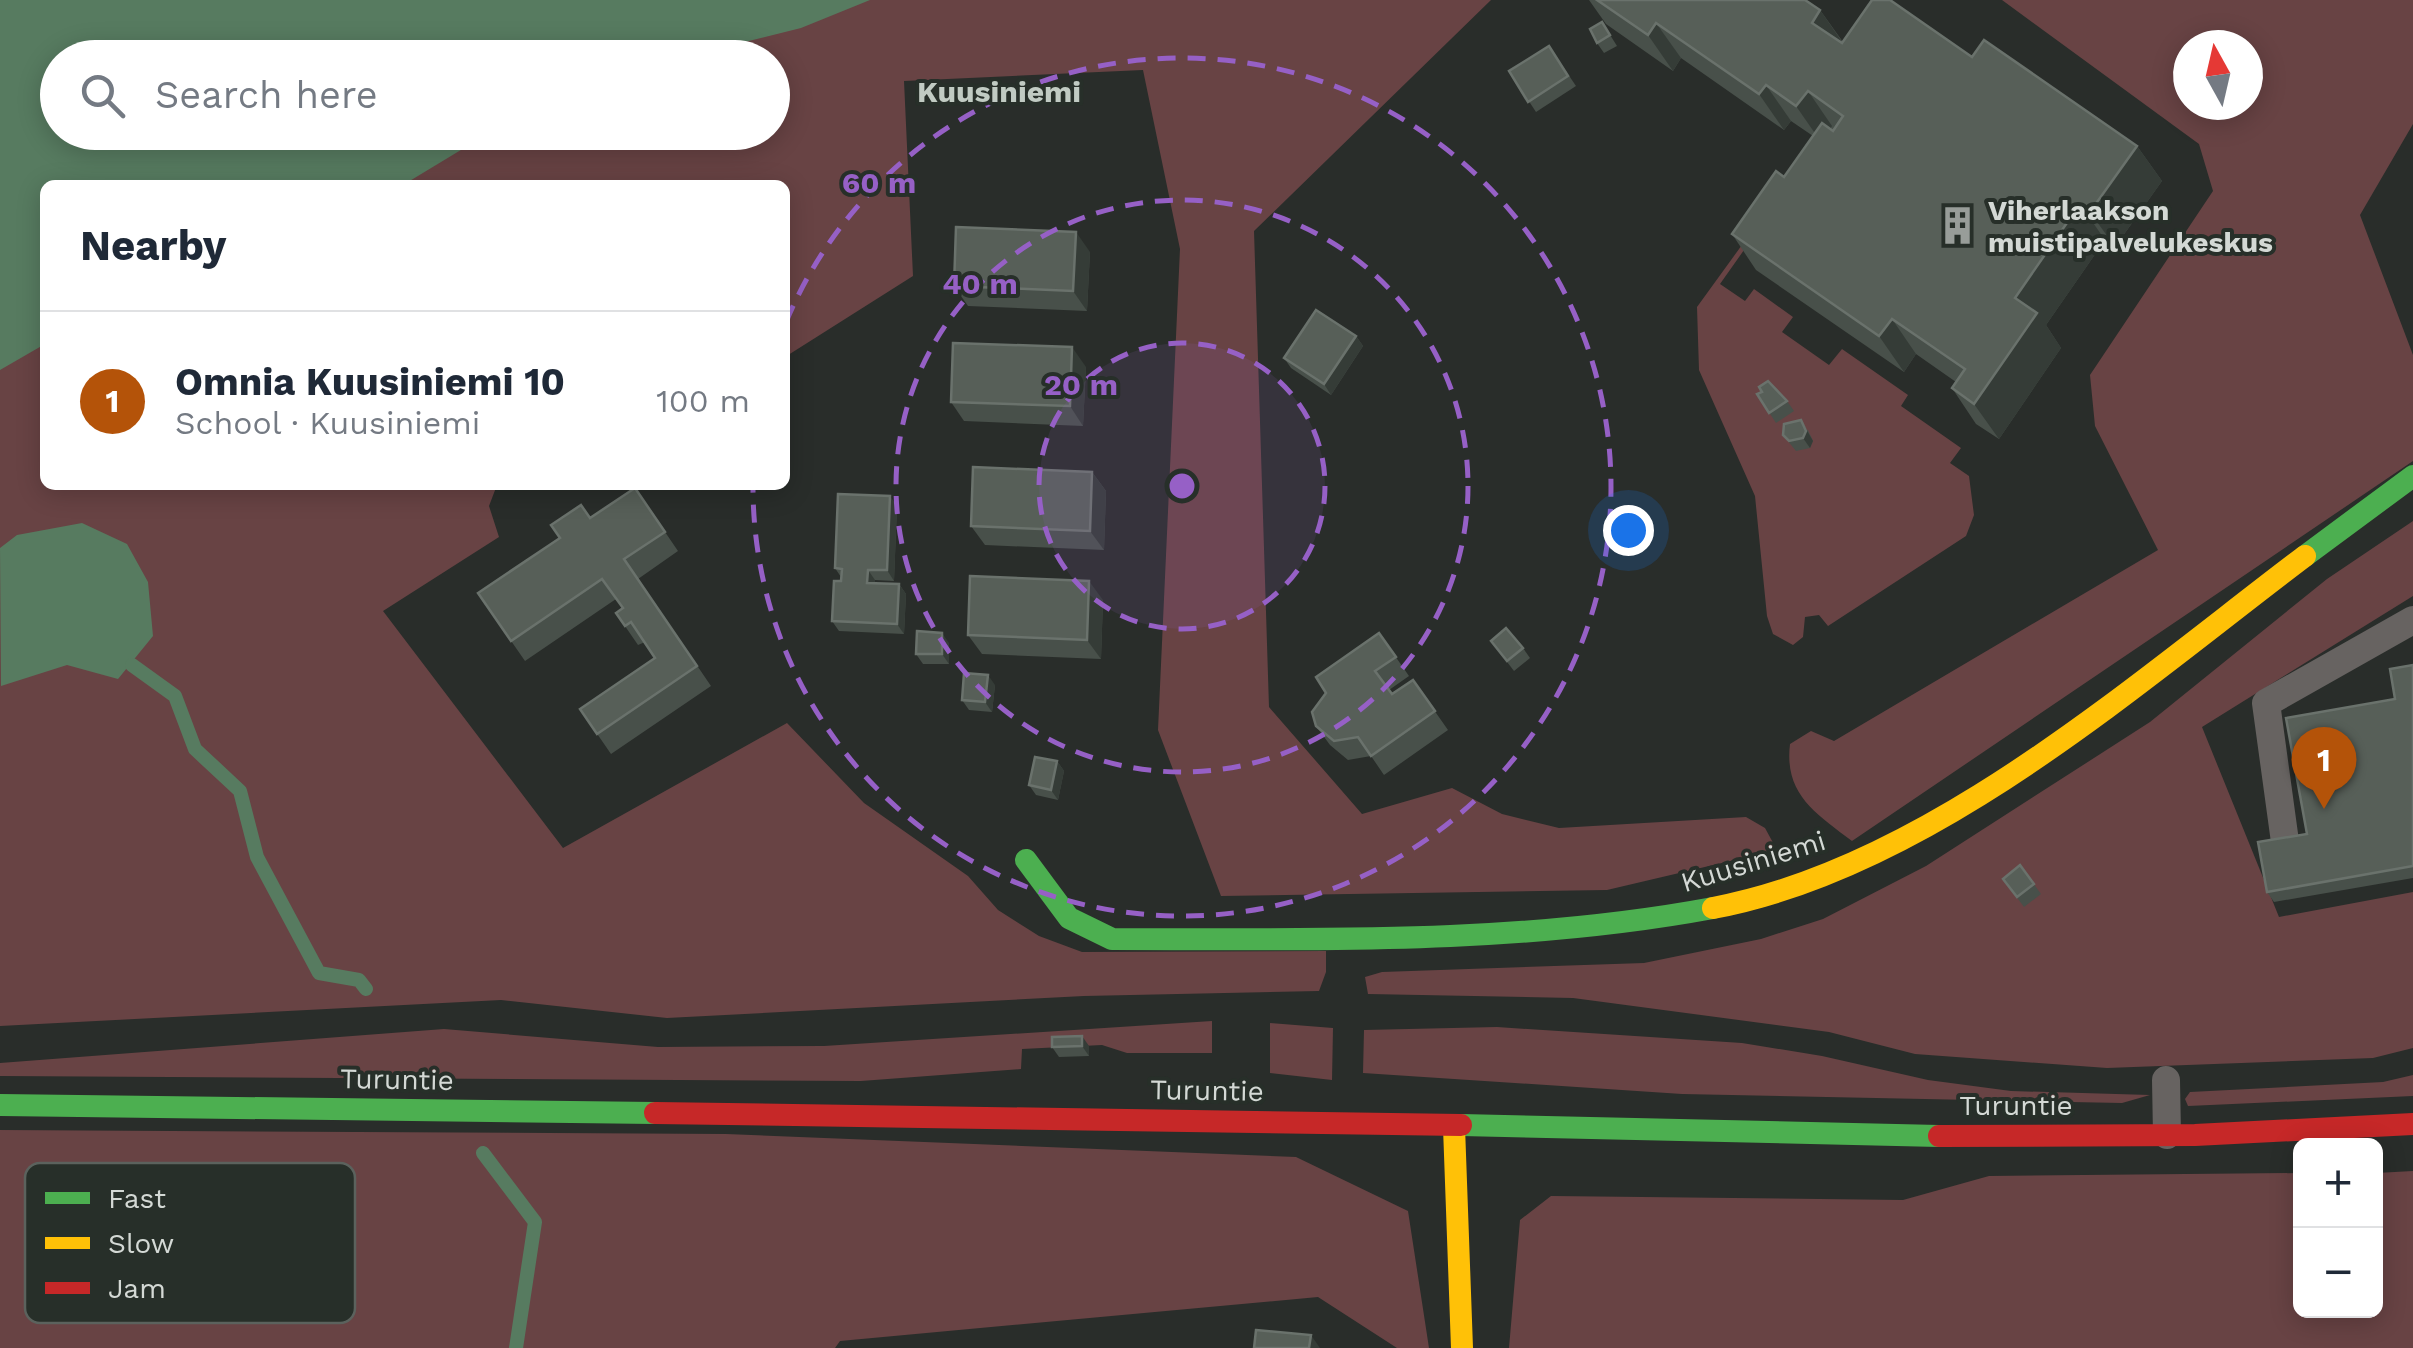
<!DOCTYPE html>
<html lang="en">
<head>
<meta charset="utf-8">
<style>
	:root { --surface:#fff; --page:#f6f6f7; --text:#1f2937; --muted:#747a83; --line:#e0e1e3; --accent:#b45309 }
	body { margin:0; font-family:"Work Sans",sans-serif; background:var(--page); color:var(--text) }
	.controls { position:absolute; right:30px; bottom:30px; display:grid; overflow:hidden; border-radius:15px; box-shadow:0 5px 25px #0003 }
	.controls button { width:90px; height:90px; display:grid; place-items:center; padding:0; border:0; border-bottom:2px solid var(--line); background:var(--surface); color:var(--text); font:50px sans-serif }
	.compass { position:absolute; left:2173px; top:30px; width:90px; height:90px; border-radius:50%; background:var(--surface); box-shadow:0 5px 25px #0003; rotate:352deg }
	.you { position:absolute; left:1628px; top:530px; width:35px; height:35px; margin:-25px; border:8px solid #fff; border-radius:50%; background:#1a73e8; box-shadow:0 0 0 15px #1a73e833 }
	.badge { display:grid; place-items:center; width:65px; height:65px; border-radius:50%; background:var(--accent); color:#fff; font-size:32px; font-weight:700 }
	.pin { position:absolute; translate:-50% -82px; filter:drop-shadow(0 2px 5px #0008) }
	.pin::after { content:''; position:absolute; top:52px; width:35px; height:30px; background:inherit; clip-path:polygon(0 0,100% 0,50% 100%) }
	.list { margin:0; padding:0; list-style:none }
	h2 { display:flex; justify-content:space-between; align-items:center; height:130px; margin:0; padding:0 40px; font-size:42px }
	h2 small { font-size:32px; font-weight:400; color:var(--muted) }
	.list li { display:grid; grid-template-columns:65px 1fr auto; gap:30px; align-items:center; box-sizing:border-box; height:180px; padding:0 40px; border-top:2px solid var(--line) }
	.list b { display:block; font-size:38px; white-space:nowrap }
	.list p { margin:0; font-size:32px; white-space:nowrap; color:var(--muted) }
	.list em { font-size:32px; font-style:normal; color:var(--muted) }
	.icon { flex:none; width:55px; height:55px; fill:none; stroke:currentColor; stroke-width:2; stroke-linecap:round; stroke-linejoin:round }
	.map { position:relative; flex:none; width:2413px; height:1348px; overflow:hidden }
	.search { position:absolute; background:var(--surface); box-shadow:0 5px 25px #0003; left:40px; top:40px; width:750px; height:110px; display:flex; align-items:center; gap:25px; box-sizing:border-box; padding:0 35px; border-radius:55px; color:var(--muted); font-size:38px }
	.panel { position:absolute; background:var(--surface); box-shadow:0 5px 25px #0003; left:40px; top:180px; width:750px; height:310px; border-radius:15px }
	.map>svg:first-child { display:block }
</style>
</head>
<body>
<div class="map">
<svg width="2413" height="1348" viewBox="0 0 2413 1348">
	<rect width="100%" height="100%" fill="#292d2a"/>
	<g fill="#684344" fill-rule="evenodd">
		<path d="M0,0H1491L1254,231L1269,707L1362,814L1452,788L1502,814L1559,828L1746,817L1765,828L1777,850L1607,890L1221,896L1158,730L1180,249L1143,70L904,81L913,276L785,357V185H45V485H497L489,506L499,537L383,611L563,848L787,723L864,803L968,876L998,910L1039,936L1082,952L1326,951V972L1319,991L1084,996L667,1018L501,1000L0,1026ZM58,58H772V132H58Z"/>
		<path d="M2002,0H2413V124L2360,215L2413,355V461L1852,841C1815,813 1784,794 1790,744L1811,731L1834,741L2158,550L2095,426L2090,375L2213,191L2199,144ZM2188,45H2248V105H2188Z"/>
		<path d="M1818,140L1821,141L1720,284L1745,301L1754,289L1793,317L1782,332L1829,365L1842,349L1908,395L1901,406L1961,448L1950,463L1969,476L1974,515L1966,536L1828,626L1819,615L1805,617L1803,637L1793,645L1773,634L1767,616L1755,496L1699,370L1697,307Z"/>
		<path d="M2413,521V596L2202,727L2279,917L2413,892V1048L2373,1058L2107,1068L1915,1054L1829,1032L1573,998L1368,994L1365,977L1382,972L1644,963L1761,939L1823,919L1926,866L2150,722L2327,579Z"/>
		<path d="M1212,1021V1053H1127L1102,1045L1022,1049L1021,1069L861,1081L0,1076V1063L444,1029L658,1047L824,1046Z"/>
		<path d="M1270,1023L1333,1028L1332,1080L1270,1073Z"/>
		<path d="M1497,1027L1742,1043L1822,1056L1928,1080L2011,1091L2150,1095L2122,1103L1682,1094L1363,1073L1364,1030Z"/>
		<path d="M2413,1075V1096L2188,1106L2185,1099L2190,1092L2383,1082Z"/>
		<path d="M0,1130L726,1134L1296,1157L1408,1211L1429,1348H1397L1318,1297L840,1341L835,1348H0Z"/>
		<path d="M2413,1171V1348H1509L1520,1220L1551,1196L1903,1200L1989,1176L2300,1173V1310H2376V1173Z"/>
	</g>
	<g fill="#577b60">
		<path d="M0,0H870L801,28L684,57L58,58V132L489,133L403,185H45V344L0,370Z"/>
		<path d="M82,523L127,544L148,582L153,636L118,679L67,665L1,686L0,548L17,535Z"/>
	</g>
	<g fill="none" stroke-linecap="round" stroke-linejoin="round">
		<g stroke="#577b60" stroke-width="14">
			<path d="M132,665L175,696L195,749L240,791L257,857L319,973L359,980L366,989"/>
			<path d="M483,1153L535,1222L516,1348"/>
		</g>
		<g stroke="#676361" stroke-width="28">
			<path d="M2286,849L2266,703L2413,620"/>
			<path d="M2166,1080L2167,1135"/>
		</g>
		<g stroke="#4caf50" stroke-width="22">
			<path d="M2305,556L2413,476"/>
			<path d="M1026,860L1069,918L1112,939C1314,939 1514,945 1713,908"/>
			<path d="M0,1105L655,1113"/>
			<path d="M1461,1125L1939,1136"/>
		</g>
		<g stroke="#ffc107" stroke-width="22">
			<path d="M1713,908C1928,868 2134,685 2305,556"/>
			<path d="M1454,1127L1462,1348"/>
		</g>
		<g stroke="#c62828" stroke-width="22">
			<path d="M655,1113L1461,1125"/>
			<path d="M1939,1136L2195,1135L2413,1124"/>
		</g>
	</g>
	<g fill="#48504a">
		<path d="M1589,0H1805L1820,10L1843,42L1972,57L2137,146L2162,181L2115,247L2105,240L2046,325L2061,348L1999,439L1976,424L1952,388L1956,382L1916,354L1904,372L1756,270L1732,234L1784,177L1813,136L1791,121L1784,130L1681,58L1673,71L1606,24Z"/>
		<path d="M1602,22L1617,46L1604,53L1597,43Z"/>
		<path d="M1549,46L1576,86L1536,112L1509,71Z"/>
		<path d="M1090,252L1087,311L968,306L954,286Z"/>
		<path d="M1356,336L1363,346L1331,395L1291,368L1284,358Z"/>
		<path d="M1086,367L1083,426L964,421L951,402Z"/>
		<path d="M1757,394L1787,401L1794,411L1776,423Z"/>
		<path d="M1808,430L1813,441L1810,448L1796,451L1783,435Z"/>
		<path d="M1092,472L1106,491L1104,550L985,545L971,526Z"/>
		<path d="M635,488L678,551L638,579L711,686L611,754L580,709L655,658L645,642L638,645L616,613L623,608L616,599L525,661L478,593Z"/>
		<path d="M897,506L894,581L875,580V583L899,584L906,594L904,634L839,631L832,621L841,577L835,568Z"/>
		<path d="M1103,600L1101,659L982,654L968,635Z"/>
		<path d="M1379,633L1409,676L1389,690L1392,694L1413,680L1448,730L1384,775L1371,756L1348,760L1330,745L1316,726Z"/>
		<path d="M1491,641L1523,648L1530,658L1514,671Z"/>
		<path d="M949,643V664H923L916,654Z"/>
		<path d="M2413,665V878L2274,902L2267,892L2307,834L2395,699Z"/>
		<path d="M995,685L992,712L969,710L962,700Z"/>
		<path d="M1057,761L1064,771L1058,800L1036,795L1029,785Z"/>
		<path d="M2020,865L2041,894L2024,907L2003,879Z"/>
		<path d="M1089,1046V1056L1059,1057L1052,1047Z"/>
	</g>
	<g fill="#353c37">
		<path d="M1820,10L1845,46L1812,23Z"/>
		<path d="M1656,23L1681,58L1673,71L1648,35Z"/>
		<path d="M1766,85L1791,121L1784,130L1759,94Z"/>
		<path d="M1808,91L1832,126L1821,142L1796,106Z"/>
		<path d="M2137,146L2162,181L2115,247L2090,212Z"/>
		<path d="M2080,204L2105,240L2046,325L2061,348L1999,439L1974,404L2015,298Z"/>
		<path d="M1076,232L1090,252L1087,311L1073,291Z"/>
		<path d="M1892,319L1916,354L1904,372L1879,336Z"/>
		<path d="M1356,336L1363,346L1331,395L1324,384Z"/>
		<path d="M1072,347L1086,367L1083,426L1070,406Z"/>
		<path d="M1801,420L1813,441L1810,448L1803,438Z"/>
		<path d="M1092,472L1106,491L1104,550L1090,531Z"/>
		<path d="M890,496L897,506L894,581L887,570Z"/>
		<path d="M868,570L875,580L874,593L867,583Z"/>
		<path d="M1089,581L1103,600L1101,659L1087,640Z"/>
		<path d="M899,584L906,594L904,634L897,624Z"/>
		<path d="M942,633L949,643V664L942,654Z"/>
		<path d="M988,675L995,685L992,712L985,702Z"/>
		<path d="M1057,761L1064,771L1058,800L1051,790Z"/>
		<path d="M1082,1036L1089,1046V1056L1082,1046Z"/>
		<path d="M1311,1335L1320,1348H1309Z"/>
	</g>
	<g fill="#575f58" stroke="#6a726c" stroke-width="2.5">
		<path d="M1597,0H1805L1820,10L1812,23L1842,43L1872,0H1890L1972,57L1984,40L2137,146L2090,212L2080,204L2015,298L2037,313L1974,404L1952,388L1965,369L1892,319L1879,336L1732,234L1776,171L1784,177L1822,123L1833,131L1843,116L1808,91L1796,106L1766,85L1759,94L1656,23L1648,35Z"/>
		<path d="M1602,22L1610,35L1597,43L1590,29Z"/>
		<path d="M1549,46L1568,76L1528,102L1509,71Z"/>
		<path d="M956,227L1076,232L1073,291L954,286Z"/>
		<path d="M1316,310L1356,336L1324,384L1284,358Z"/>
		<path d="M953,343L1072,347L1070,406L951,402Z"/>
		<path d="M1768,381L1787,401L1769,413L1757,394L1762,392L1759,387Z"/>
		<path d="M1801,420L1806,431L1803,438L1789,441L1783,435L1784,424Z"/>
		<path d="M973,467L1092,472L1090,531L971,526Z"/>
		<path d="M635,488L665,532L624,559L697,666L597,734L580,709L655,658L631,622L625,626L616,613L623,608L602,579L511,641L478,593L560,538L551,525L581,505L590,518Z"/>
		<path d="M838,494L890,496L887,570H868L867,583L899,584L897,624L832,621L834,581H841L842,569L835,568Z"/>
		<path d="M970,576L1089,581L1087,640L968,635Z"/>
		<path d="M1506,628L1523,648L1507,661L1491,641Z"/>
		<path d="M917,631L942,633V654H916Z"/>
		<path d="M1379,633L1396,657L1375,671L1392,694L1413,680L1435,711L1371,756L1358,737L1334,741L1316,726L1312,712L1326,693L1316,677Z"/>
		<path d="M2413,665V866L2267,892L2258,842L2307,834L2286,718L2395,699L2390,669Z"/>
		<path d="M964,673L988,675L985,702L962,700Z"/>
		<path d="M1035,757L1057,761L1051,790L1029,785Z"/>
		<path d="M2020,865L2034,884L2017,897L2003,879Z"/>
		<path d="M1082,1036V1046L1052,1047V1037Z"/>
		<path d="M1256,1330L1311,1335L1309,1348H1254Z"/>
	</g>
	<circle cx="1182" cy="486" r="143" fill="#9660c6" fill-opacity=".12"/>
	<g fill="none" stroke="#9660c6" stroke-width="5" stroke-dasharray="18 12">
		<circle cx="1182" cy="486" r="143"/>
		<circle cx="1182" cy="486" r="286"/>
		<path d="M786 322A429 429 0 1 1 753 486"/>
	</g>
	<defs>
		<symbol id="building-bare" viewBox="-9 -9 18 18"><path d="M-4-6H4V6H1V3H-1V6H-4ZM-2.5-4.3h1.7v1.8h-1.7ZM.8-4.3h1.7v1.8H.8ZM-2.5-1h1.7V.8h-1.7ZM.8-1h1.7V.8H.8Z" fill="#989d99" stroke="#272f29" stroke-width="2.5" paint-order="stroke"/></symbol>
	</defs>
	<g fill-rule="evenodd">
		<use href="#building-bare" x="1930" y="198" width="55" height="55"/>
	</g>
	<g text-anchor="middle" stroke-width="8" stroke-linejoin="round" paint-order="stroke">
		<g font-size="28" font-weight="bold" fill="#d4d9d5" stroke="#272f29" text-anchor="start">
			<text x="1988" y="220">Viherlaakson<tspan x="1988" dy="32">muistipalvelukeskus</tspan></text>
		</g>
		<g font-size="28" fill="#d4d9d5" stroke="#272f29">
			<text transform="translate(1753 861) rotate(-17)" y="10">Kuusiniemi</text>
			<text transform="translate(397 1079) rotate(1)" y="10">Turuntie</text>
			<text transform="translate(1207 1090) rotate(1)" y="10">Turuntie</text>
			<text x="2016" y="1115">Turuntie</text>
		</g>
		<g font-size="30" font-weight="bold" fill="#c1cbc3" stroke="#272f29">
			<text x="999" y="102">Kuusiniemi</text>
		</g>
	</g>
	<rect x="25" y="1163" width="330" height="160" rx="15" fill="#272f29" stroke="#5b625d" stroke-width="2.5"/>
	<rect x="45" y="1192" width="45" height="12" fill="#4caf50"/>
	<rect x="45" y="1237" width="45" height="12" fill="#ffc107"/>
	<rect x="45" y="1282" width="45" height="12" fill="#c62828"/>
	<g font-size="28" fill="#d4d9d5">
		<text x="108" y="1208">Fast</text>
		<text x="108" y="1253">Slow</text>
		<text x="108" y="1298">Jam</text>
	</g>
	<circle cx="1182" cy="486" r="15" fill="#9660c6" stroke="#272f29" stroke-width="5"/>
	<g font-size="30" text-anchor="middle" font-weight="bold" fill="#9660c6" stroke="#272f29" stroke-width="8" stroke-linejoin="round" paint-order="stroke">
		<text x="879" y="193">60 m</text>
		<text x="980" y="294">40 m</text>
		<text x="1081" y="395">20 m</text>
	</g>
</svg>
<div class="controls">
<button>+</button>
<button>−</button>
</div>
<svg class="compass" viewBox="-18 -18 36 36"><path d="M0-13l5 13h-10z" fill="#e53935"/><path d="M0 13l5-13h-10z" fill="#747a83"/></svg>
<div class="you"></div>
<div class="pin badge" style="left:2324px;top:809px">1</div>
<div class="search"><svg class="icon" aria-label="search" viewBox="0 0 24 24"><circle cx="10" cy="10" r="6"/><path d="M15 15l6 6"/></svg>Search here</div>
<section class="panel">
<h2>Nearby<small></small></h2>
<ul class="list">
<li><span class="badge">1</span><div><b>Omnia Kuusiniemi 10</b><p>School · Kuusiniemi</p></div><em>100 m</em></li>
</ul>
</section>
</div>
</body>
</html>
